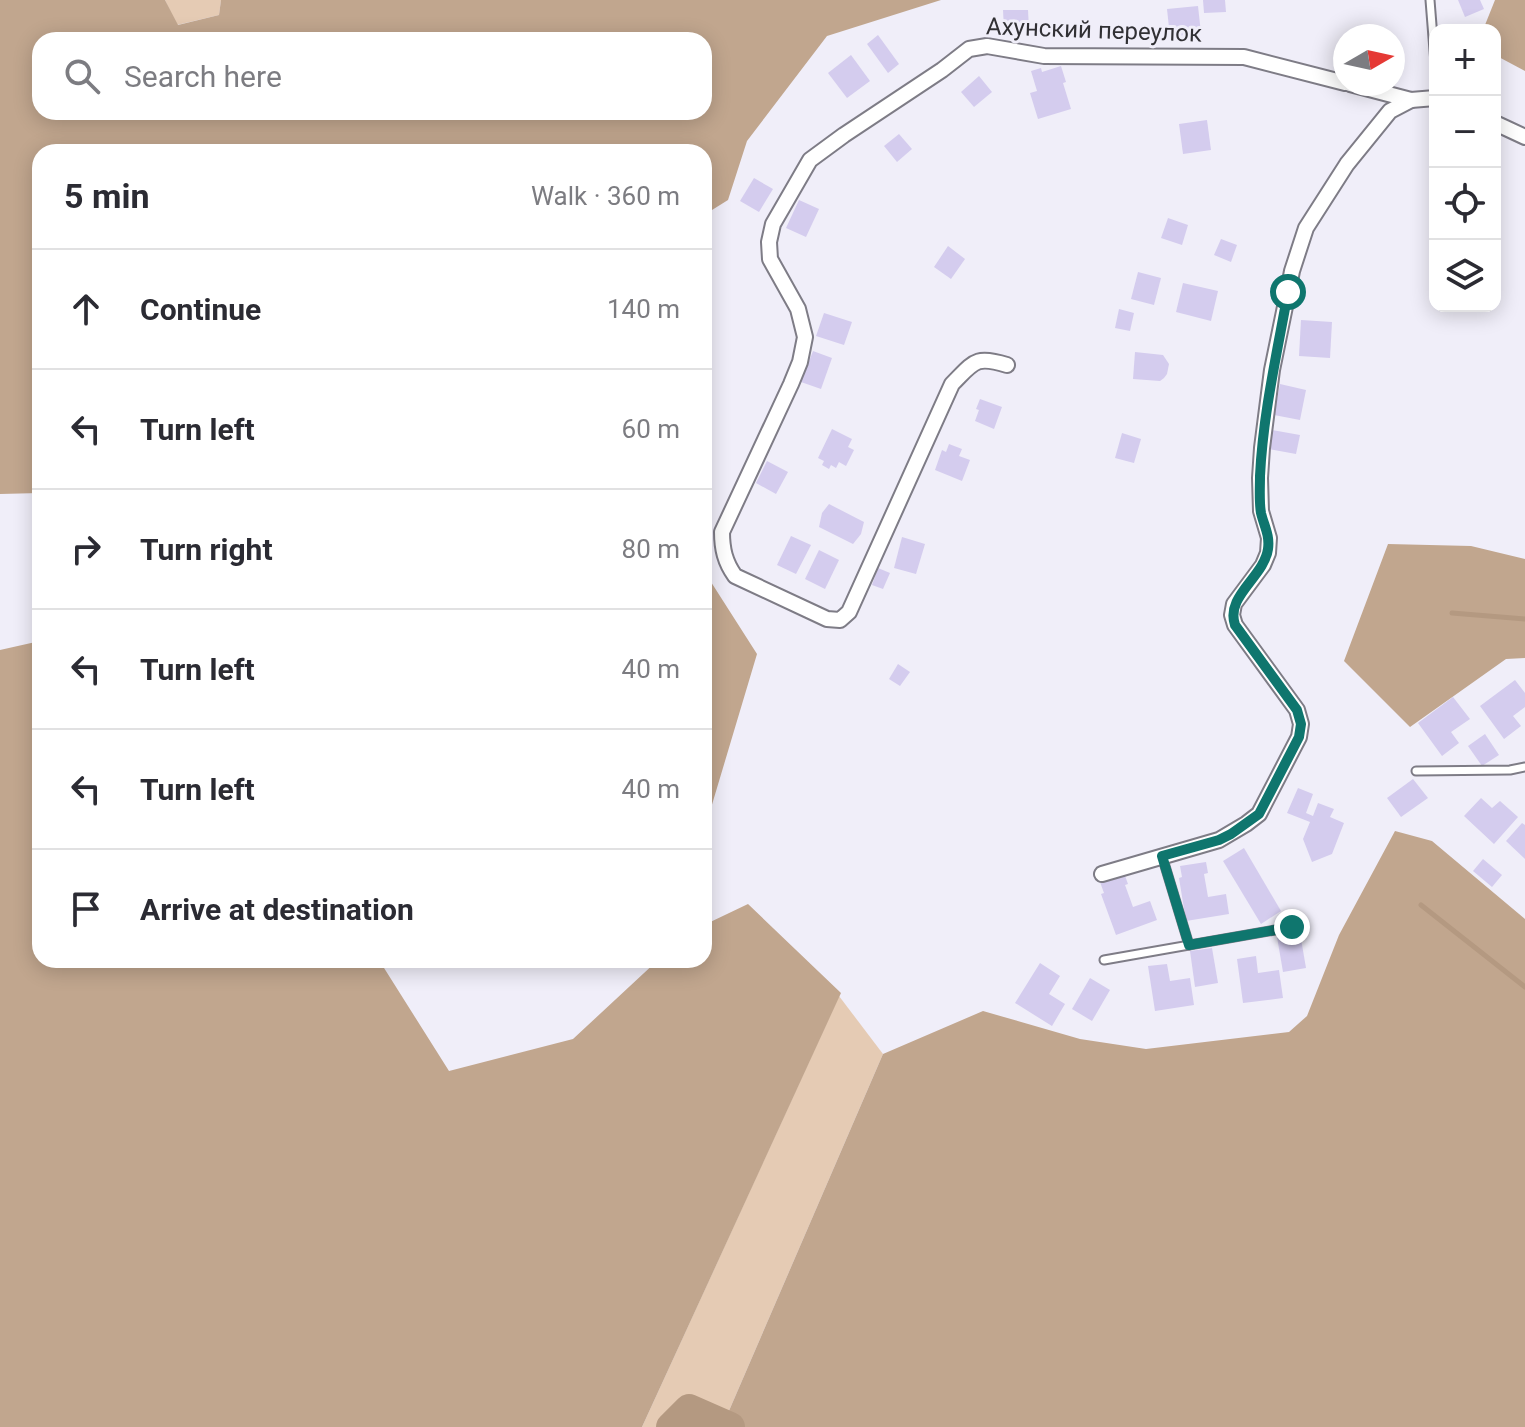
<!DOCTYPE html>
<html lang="en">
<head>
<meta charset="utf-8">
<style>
	:root { --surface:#fff; --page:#f2f2f3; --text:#2b2b33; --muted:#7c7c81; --line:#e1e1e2 }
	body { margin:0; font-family:Roboto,sans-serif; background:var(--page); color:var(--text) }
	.controls { position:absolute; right:24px; top:24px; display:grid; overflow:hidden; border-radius:16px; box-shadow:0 4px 20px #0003 }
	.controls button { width:72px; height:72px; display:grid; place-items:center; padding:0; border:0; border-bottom:2px solid var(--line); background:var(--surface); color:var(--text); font:40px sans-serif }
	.compass { position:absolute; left:1333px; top:24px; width:72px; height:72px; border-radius:50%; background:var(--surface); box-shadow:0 4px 20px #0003; rotate:81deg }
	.stop { position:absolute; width:24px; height:24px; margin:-18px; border:6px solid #0f766e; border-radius:50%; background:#fff }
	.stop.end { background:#0f766e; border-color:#fff; box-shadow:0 2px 8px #0008 }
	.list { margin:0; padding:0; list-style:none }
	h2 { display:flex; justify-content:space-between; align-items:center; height:104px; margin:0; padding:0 32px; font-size:34px }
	h2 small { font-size:26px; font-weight:400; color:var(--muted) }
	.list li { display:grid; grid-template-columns:52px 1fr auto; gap:24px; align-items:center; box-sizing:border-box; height:120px; padding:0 32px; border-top:2px solid var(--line) }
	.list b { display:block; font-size:30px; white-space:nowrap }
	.list em { font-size:26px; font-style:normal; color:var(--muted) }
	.icon { flex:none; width:44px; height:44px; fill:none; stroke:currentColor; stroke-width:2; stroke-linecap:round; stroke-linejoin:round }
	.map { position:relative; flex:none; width:1525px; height:1427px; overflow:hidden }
	.search { position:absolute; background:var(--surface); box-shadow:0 4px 20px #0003; left:32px; top:32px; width:680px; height:88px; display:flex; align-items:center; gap:20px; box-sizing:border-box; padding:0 28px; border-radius:24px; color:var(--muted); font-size:30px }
	.panel { position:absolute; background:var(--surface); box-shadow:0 4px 20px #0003; left:32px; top:144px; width:680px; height:824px; border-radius:24px }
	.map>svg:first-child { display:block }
</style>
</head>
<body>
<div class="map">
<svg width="1525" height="1427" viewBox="0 0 1525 1427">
	<rect width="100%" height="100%" fill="#f0eef9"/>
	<g fill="#e5cbb4">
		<path d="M165,0H221L219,15L177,25Z"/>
		<path d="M839,996L883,1054L722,1427H642Z"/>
	</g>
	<g fill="#c1a68e" fill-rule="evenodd">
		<path d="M0,0H165L178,25L219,15L221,0H941L827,36L747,141L728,200L704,215V152H40V493L0,494ZM40,40H704V112H40Z"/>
		<path d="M1495,0H1525V71L1495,55V30H1483Z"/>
		<path d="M704,532L711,582L757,654L708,818L704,822Z"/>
		<path d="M1388,544L1471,546L1525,559V658L1506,659L1410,727L1344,661Z"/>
		<path d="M40,641V960H379L449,1071L573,1039L658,960H704V925L748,904L841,993L642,1427H0V650Z"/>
		<path d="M1395,831L1432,841L1525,919V1427H722L883,1054L983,1011L1080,1039L1146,1049L1289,1032L1307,1016L1339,935Z"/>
	</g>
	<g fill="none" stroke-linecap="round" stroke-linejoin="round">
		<g stroke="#b49981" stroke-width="5">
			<path d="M1452,613L1525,619"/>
			<path d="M1421,905L1525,987"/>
		</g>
		<path stroke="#b49981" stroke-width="30" d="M671,1427L689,1409L730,1427"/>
	</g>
	<g fill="#d4ccee">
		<path d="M1203,0H1225L1226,12L1204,13Z"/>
		<path d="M1458,0H1480L1484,9L1465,17Z"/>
		<path d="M1198,6L1201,33L1170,37L1167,9Z"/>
		<path d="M1003,10H1028L1029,29H1004Z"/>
		<path d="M878,35L899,64L888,73L867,44Z"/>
		<path d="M851,55L870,81L847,98L828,73Z"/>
		<path d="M1061,66L1066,82L1063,83L1071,109L1038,119L1030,93L1037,91L1031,71L1041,68L1042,72Z"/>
		<path d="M979,76L992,92L974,107L961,92Z"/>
		<path d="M1207,120L1211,150L1183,154L1179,124Z"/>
		<path d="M899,134L912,149L897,162L884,146Z"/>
		<path d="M754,178L773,189L759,212L740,201Z"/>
		<path d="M799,200L819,209L806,237L786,228Z"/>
		<path d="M1168,218L1188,225L1182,245L1161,238Z"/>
		<path d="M1221,239L1237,245L1231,262L1214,255Z"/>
		<path d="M948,246L965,259L951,279L934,267Z"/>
		<path d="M1138,272L1161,278L1154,305L1131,299Z"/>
		<path d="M1183,283L1218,291L1211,321L1176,312Z"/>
		<path d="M1119,309L1134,313L1130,331L1115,328Z"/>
		<path d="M824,313L852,322L844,345L816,336Z"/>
		<path d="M1301,320L1332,322L1330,358L1299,356Z"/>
		<path d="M813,351L832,358L821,389L801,382Z"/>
		<path d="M1135,352L1163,355L1169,364L1167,374L1164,378L1160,381L1133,379Z"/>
		<path d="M1280,384L1306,390L1300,420L1274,415Z"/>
		<path d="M980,399L1002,407L994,429L975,421L979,410L976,409Z"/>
		<path d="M832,429L852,439L848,447L854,450L846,466L839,462L836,468L831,465L829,469L822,465L824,461L818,458Z"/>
		<path d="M1272,430L1300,435L1296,454L1269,449Z"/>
		<path d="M1122,433L1141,439L1134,463L1115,458Z"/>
		<path d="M949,444L962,449L959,456L970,460L962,481L935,470L942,450L946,452Z"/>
		<path d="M767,461L788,472L776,494L756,483Z"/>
		<path d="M829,504L864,522L861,534L853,544L819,527L822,513Z"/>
		<path d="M791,536L811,545L796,574L777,565Z"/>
		<path d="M902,537L925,544L916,574L894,568Z"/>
		<path d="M819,550L839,560L825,589L805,579Z"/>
		<path d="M878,568L890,573L883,589L872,585Z"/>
		<path d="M898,664L910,672L900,686L889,679Z"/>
		<path d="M1515,680L1525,693V707L1513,716L1521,726L1504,739L1480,706Z"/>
		<path d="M1453,697L1470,719L1451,732L1459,743L1442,756L1418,723Z"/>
		<path d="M1485,734L1499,755L1482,766L1468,746Z"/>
		<path d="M1413,779L1428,798L1401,817L1387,798Z"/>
		<path d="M1298,788L1313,794L1306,813L1313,816L1318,803L1334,809L1330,817L1344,823L1332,854L1312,862L1303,839L1310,822L1287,813Z"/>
		<path d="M1481,798L1492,808L1500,801L1518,817L1494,844L1464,816Z"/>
		<path d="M1522,823L1525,825V859L1506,841Z"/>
		<path d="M1244,848L1281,911L1261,924L1223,861Z"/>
		<path d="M1483,859L1502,875L1492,887L1473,871Z"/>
		<path d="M1206,862L1208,873L1204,874L1208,897L1226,894L1229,914L1186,921L1179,878L1182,877L1180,866Z"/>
		<path d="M1124,873L1128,884L1125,885L1133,907L1150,901L1157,920L1116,935L1101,894L1104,893L1100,882Z"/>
		<path d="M1300,933L1306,968L1283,972L1277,937Z"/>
		<path d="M1212,948L1218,983L1195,987L1190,951Z"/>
		<path d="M1256,956L1258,973L1279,970L1283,998L1243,1003L1237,959Z"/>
		<path d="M1040,963L1060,976L1049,994L1065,1004L1052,1026L1015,1003Z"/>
		<path d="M1167,964L1170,981L1190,978L1194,1005L1155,1011L1148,966Z"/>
		<path d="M1090,978L1110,990L1092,1021L1072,1009Z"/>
	</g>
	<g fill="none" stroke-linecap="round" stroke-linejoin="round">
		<defs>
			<g id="service">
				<path d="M1430,0L1435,63"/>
				<path d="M1416,771L1510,770L1525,767"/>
				<path d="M1162,856L1189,945"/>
				<path d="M1104,960L1292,927"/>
			</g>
			<g id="minor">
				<path d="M1350,84L1411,100L1435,98"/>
				<path d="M1495,123L1525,137"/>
				<path d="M1007,365C975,355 974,362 952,384L849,612L840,620L827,619L735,576C725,562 722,549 722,532L791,384L800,362L805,337L798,309L770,259L769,242L773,224L810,160L844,135L942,70L969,49L987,46L1044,56L1244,57L1345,83"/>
				<path d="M1102,874L1219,840L1246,824L1259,814L1299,737L1301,724L1297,710L1235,625L1232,615L1234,604L1263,565L1268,553L1269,538L1261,511L1260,478L1262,448L1272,370L1288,292L1292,271L1306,228L1347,164L1390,111L1411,100"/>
			</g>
		</defs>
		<use href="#service" stroke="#7e7c86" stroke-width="11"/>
		<use href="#minor" stroke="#7e7c86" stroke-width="18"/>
		<use href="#service" stroke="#fff" stroke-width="7"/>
		<use href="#minor" stroke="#fff" stroke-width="14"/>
	</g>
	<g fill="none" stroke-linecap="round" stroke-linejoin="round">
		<path stroke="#0f766e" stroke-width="10" d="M1288,292C1277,353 1263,414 1260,476C1260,488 1259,502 1261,513C1264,526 1270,535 1268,549C1264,577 1225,596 1235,625L1297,710L1301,724L1299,737L1259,814L1231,834L1219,840L1162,856L1189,945L1292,927"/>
	</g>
	<g text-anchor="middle" stroke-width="6" stroke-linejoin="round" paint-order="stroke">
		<g font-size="24" fill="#313034" stroke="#f0eef9">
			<text transform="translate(1094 30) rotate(2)" y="8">Ахунский переулок</text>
		</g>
	</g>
</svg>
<div class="controls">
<button>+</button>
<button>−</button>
<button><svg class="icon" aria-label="locate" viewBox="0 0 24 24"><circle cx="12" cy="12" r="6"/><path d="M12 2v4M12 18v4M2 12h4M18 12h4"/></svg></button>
<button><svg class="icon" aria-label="layers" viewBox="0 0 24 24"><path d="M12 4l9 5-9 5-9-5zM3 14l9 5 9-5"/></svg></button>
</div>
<svg class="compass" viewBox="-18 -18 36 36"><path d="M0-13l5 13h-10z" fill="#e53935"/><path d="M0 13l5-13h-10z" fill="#7c7c81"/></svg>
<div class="stop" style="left:1288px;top:292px"></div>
<div class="stop end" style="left:1292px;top:927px"></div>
<div class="search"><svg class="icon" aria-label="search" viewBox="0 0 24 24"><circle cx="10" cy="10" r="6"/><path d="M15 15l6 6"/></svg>Search here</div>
<section class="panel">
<h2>5 min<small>Walk · 360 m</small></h2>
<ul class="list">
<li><svg class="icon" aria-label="ahead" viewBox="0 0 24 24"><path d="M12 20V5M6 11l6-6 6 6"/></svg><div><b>Continue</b></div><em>140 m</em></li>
<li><svg class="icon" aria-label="left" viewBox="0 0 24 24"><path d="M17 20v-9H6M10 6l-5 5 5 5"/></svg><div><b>Turn left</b></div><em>60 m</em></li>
<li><svg class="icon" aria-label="right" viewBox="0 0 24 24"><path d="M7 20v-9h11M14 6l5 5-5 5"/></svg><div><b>Turn right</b></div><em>80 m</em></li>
<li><svg class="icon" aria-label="left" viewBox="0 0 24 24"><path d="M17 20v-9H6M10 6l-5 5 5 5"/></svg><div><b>Turn left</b></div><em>40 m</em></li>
<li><svg class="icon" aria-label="left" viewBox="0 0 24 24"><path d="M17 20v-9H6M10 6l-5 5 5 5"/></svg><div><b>Turn left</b></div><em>40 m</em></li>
<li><svg class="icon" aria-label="arrive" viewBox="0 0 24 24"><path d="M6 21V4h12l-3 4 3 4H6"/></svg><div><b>Arrive at destination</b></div></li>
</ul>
</section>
</div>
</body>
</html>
